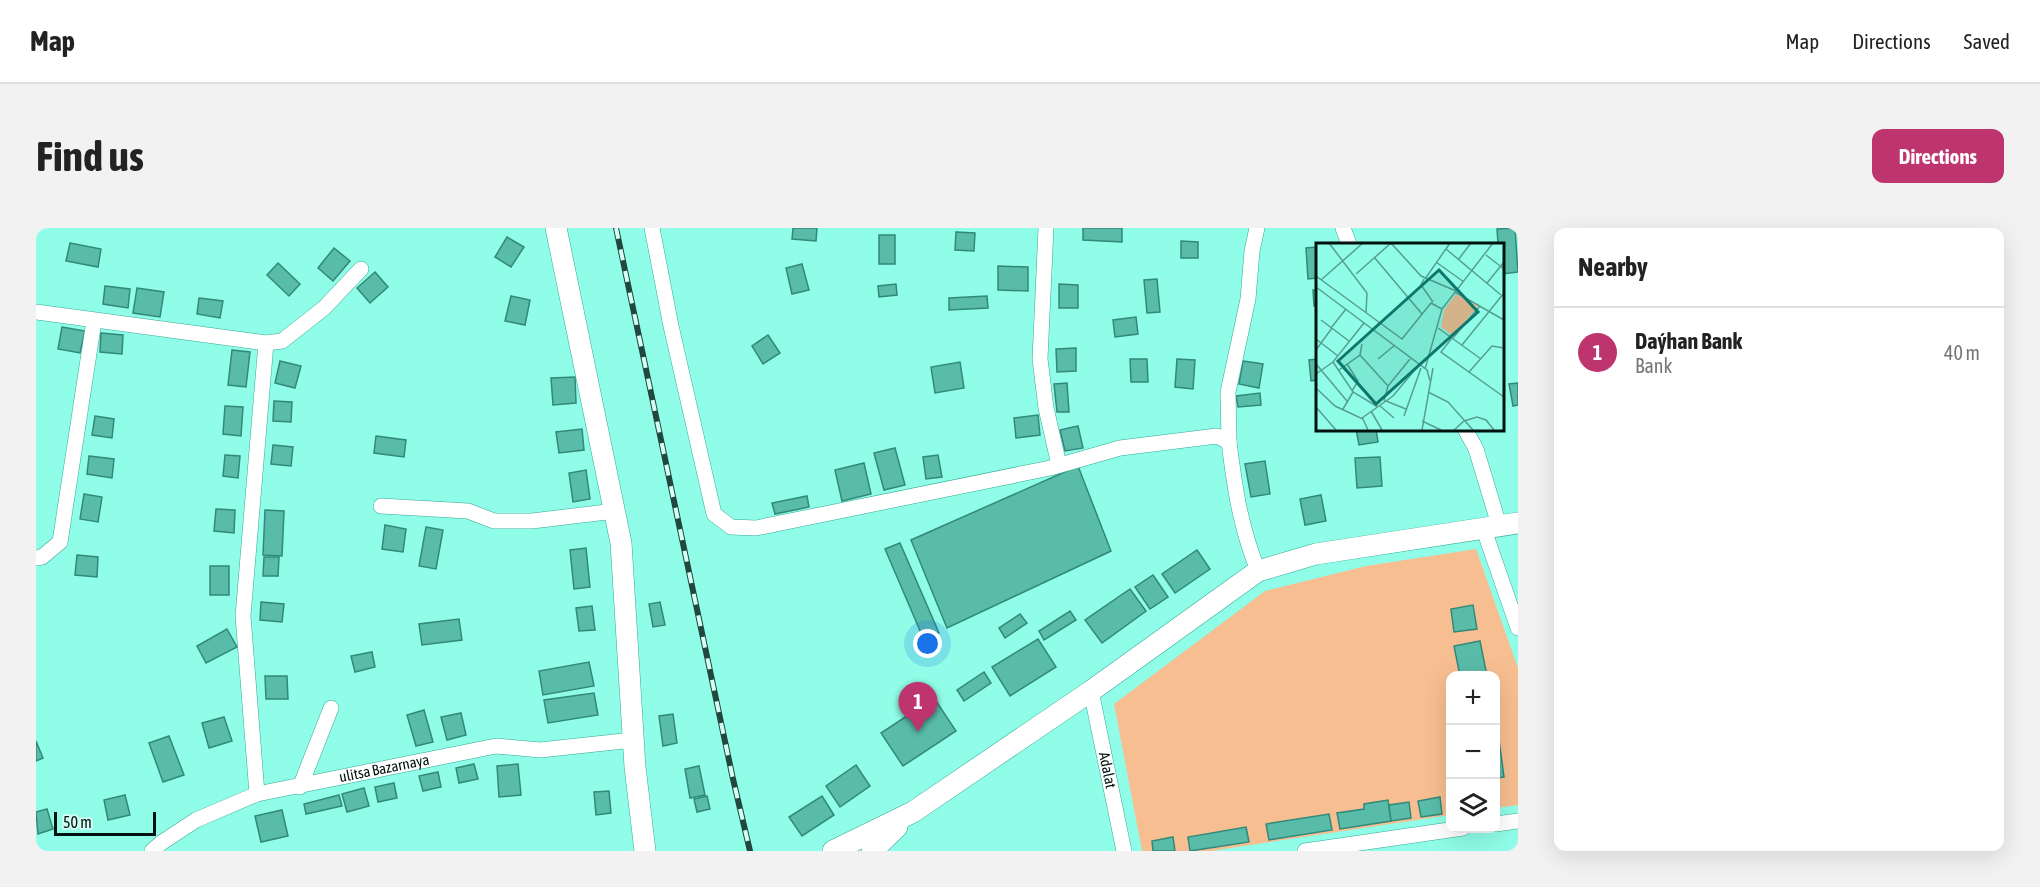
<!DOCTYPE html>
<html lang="en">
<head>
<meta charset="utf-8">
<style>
	:root { --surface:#fff; --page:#f2f2f2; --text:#222; --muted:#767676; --line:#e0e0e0; --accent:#be346e }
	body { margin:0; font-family:"Asap Condensed",sans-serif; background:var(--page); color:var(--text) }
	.controls { position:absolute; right:18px; bottom:18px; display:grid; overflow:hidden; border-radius:12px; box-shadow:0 6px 24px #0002 }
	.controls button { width:54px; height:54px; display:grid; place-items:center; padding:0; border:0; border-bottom:2px solid var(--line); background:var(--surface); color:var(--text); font:30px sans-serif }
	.scale { position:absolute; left:18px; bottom:15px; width:102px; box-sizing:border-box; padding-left:6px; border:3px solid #00120e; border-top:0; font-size:16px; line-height:21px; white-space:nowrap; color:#00120e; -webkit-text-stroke:4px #d5fdf3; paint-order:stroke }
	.you { position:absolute; left:892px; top:416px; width:21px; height:21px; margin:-15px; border:4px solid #fff; border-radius:50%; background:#1a73e8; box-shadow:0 0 0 9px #1a73e833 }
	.badge { display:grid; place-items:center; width:39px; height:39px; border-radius:50%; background:var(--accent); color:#fff; font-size:20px; font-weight:700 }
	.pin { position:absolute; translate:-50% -50px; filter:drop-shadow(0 2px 3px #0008) }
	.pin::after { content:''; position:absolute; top:32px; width:21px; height:18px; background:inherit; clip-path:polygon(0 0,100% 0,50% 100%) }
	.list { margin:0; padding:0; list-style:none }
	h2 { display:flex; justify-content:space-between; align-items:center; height:78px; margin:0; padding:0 24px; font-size:26px }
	h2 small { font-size:20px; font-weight:400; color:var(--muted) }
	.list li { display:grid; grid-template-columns:39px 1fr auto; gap:18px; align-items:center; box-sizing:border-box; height:90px; padding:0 24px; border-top:2px solid var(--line) }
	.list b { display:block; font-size:22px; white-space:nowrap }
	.list p { margin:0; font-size:20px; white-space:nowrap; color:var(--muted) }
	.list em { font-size:20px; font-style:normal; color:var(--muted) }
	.icon { flex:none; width:33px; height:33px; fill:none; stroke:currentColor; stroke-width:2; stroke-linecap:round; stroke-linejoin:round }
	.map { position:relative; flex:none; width:1482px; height:623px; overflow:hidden; border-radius:12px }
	header { display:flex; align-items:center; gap:36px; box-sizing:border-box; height:84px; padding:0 30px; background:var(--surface); border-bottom:2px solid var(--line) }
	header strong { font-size:28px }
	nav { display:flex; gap:33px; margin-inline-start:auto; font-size:21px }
	.intro { display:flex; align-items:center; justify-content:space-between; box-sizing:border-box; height:144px; padding:0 36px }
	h1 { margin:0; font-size:42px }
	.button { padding:15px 27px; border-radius:12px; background:var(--accent); color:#fff; font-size:21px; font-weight:700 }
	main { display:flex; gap:36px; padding:0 36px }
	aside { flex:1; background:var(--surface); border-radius:12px; box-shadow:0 6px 24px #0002 }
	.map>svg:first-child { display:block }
</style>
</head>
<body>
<header>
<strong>Map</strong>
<nav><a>Map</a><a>Directions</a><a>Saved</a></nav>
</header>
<div class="intro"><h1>Find us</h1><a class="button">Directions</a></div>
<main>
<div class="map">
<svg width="1482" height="623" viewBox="0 0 1482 623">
	<rect width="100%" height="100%" fill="#8ffde7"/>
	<path fill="#f7be91" d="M1440,321L1482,440V577L1460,580V448H1414V587L1175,623H1106L1078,476L1229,363L1330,338Z"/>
	<g fill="#59bca9" stroke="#328879" stroke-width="1.5">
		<path d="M757,0H781L780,13L756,11Z"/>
		<path d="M1047,0H1086V14L1047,12Z"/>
		<path d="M1479,0L1482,44L1466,46V16H1462L1461,1Z"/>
		<path d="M920,4L939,5L938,23L919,22Z"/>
		<rect x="843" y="7" width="16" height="29"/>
		<path d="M471,9L488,19L475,39L459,29Z"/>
		<path d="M1145,13L1162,14V30H1145Z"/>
		<path d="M34,15L65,21L62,39L30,33Z"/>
		<path d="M1281,19V50L1272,51L1270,20Z"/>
		<path d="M298,20L314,33L297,53L282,40Z"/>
		<path d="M242,35L264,56L253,68L231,47Z"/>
		<path d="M766,36L773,62L756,66L750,40Z"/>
		<path d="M962,38L992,39V63L962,62Z"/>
		<path d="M339,44L352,59L334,75L321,60Z"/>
		<path d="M1121,51L1124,84L1111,85L1108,52Z"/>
		<path d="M860,56L861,67L843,69L842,58Z"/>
		<path d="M1023,56L1042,57V80H1023Z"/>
		<path d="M69,58L94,61L92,80L67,76Z"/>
		<path d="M101,60L128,64L124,89L97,85Z"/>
		<path d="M1277,62H1281V78H1278Z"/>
		<path d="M475,68L494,72L489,97L469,93Z"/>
		<path d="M951,68L952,80L913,82V70Z"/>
		<path d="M163,70L187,73L184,90L161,86Z"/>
		<path d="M1100,89L1102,106L1079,109L1077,92Z"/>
		<path d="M26,99L49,103L44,125L22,121Z"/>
		<path d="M65,105L87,107L86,126L64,124Z"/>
		<path d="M732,107L744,125L727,136L716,118Z"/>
		<path d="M1040,120V143L1021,144L1020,121Z"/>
		<path d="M196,122L214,124L210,159L192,157Z"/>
		<path d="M1094,131H1111L1112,154H1095Z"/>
		<path d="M1141,131L1159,132L1157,161L1139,159Z"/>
		<path d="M1281,131V152L1275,153L1273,132Z"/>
		<path d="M244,133L265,138L259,160L239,155Z"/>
		<path d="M1207,133L1227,136L1223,160L1203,156Z"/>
		<path d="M924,134L928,160L899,165L895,139Z"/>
		<path d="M539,149L540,175L517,177L515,150Z"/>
		<path d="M1031,155L1033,184H1021L1018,156Z"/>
		<path d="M1482,155V177L1477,178L1473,156Z"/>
		<path d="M1224,165L1225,177L1202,179L1200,168Z"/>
		<path d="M238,173L256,174L255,194L237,193Z"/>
		<path d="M189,178L207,179L205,208L187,206Z"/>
		<path d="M1002,187L1004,207L980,210L978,190Z"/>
		<path d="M59,188L78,191L76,210L56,207Z"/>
		<path d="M1042,198L1047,220L1029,223L1024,202Z"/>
		<path d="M546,201L548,222L523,225L520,204Z"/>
		<path d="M1320,201H1340L1342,214L1323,217Z"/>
		<path d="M340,208L370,212L368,229L338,225Z"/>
		<path d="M237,217L257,219L255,238L235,236Z"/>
		<path d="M859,220L869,257L848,262L838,225Z"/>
		<path d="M189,227L204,228L202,250L187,248Z"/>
		<path d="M902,227L906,249L890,251L887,229Z"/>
		<path d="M53,228L78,231L76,250L51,246Z"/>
		<path d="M1344,229L1346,258L1321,260L1319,230Z"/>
		<path d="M1229,233L1234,266L1215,269L1209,236Z"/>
		<path d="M828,235L835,266L806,273L799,242Z"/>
		<path d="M1042,238L1075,323L911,400L875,312Z"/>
		<path d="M550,242L554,271L537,274L533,245Z"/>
		<path d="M48,266L66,269L62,294L44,291Z"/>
		<path d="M1285,267L1290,293L1269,297L1264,271Z"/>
		<path d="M771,268L773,279L739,286L736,275Z"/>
		<path d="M180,281L199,282L198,305L178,303Z"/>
		<path d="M229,282L248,283L246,328L227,327Z"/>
		<path d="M349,297L370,301L367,324L346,321Z"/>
		<path d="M390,299L407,302L400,341L383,338Z"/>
		<path d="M864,315L903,405L888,412L849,321Z"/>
		<path d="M550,320L554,359L538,361L534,322Z"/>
		<path d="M1161,322L1174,341L1139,365L1126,346Z"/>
		<path d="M41,327L62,329L61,349L39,347Z"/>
		<path d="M228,329H243L242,348H227Z"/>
		<rect x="174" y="338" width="19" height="29"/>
		<path d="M1117,347L1132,369L1114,381L1099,359Z"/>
		<path d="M1094,361L1110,383L1066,415L1049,392Z"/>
		<path d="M225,374L248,376L246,394L224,392Z"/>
		<path d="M624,374L629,397L617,399L613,376Z"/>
		<path d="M1437,377L1441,401L1418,404L1415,381Z"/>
		<path d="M556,378L559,402L543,403L540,380Z"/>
		<path d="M1034,383L1040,392L1008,412L1003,403Z"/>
		<path d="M984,386L991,395L969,410L963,400Z"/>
		<path d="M423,391L426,412L386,417L383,396Z"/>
		<path d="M191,401L201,419L170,435L161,418Z"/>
		<path d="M1002,411L1020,439L974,468L956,439Z"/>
		<path d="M1444,413L1451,448H1424L1418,418Z"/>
		<path d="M336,424L339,439L319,444L315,428Z"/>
		<path d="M553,434L558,458L507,467L503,443Z"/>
		<path d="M948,444L955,455L928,473L921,462Z"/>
		<path d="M229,448H251L252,471H230Z"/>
		<path d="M558,465L562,487L512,495L508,472Z"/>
		<path d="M898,470L920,503L867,538L845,505Z"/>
		<path d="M388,482L397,514L380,518L371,487Z"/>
		<path d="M425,485L430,507L411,512L405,489Z"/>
		<path d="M637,486L641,515L627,518L623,488Z"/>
		<path d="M188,489L196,513L173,520L166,495Z"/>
		<path d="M133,508L148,547L127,554L113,515Z"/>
		<path d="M1460,512H1463L1468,549L1460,550Z"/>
		<path d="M0,513L7,530L0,533Z"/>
		<path d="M438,536L442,551L423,555L420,540Z"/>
		<path d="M482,536L485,567L463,569L461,538Z"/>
		<path d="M820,537L834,558L804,579L790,558Z"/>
		<path d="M663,538L669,567L654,570L649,541Z"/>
		<path d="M402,544L405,559L387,563L383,548Z"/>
		<path d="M358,555L361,570L342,574L339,559Z"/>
		<path d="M328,560L333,578L311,584L306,566Z"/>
		<path d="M573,563L575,585L560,587L558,564Z"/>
		<path d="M89,567L94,587L72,592L68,572Z"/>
		<path d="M303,567L306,578L270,586L268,576Z"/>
		<path d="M671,568L674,581L661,584L658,571Z"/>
		<path d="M786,568L798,587L766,608L753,589Z"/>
		<path d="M1404,569L1406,586L1385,589L1382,573Z"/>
		<path d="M1352,572L1355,593L1304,601L1301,585L1328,581V576Z"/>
		<path d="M1373,574L1375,590L1355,593L1353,577Z"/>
		<path d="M11,581L17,601L2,606L0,584Z"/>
		<path d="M246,582L252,608L225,614L219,588Z"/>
		<path d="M1293,586L1296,602L1233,612L1230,596Z"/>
		<path d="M1210,599L1213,614L1154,623L1152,609Z"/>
		<path d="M1137,609L1139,623H1117L1116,613Z"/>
	</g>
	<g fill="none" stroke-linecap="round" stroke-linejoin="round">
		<defs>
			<g id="street">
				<path d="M616,0L635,98L678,286L695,299L720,300L1014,240L1084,220L1181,208L1193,214C1199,262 1204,297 1222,343"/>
				<path d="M1010,0L1004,131L1010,180L1023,237"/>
				<path d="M1307,0L1313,16"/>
				<path d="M0,84L230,115L246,113L288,80L325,41"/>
				<path d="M1429,201L1440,221L1463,297"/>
				<path d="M1193,214L1192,164L1212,71L1216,23L1221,0"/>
				<path d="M345,278L432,283L458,293H496L579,283"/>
				<path d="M1447,299L1482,400"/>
				<path d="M0,330L6,329L24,314L58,93"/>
				<path id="s1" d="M1055,463L1088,623"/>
				<path d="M264,559L295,480"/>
				<path d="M221,566L207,388L230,115"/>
				<path d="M1460,596L1482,593"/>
				<path id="s2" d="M116,623L125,615L160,592L221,566L460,518L504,522L597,512"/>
				<path d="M1269,623L1427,600"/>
			</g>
			<g id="secondary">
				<path d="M520,0L585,315L599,539L609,623"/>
				<path d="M797,623L877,584L1055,463L1222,343L1280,326L1482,295"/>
				<path d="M836,623L861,599"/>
			</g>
		</defs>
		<use href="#street" stroke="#34aa96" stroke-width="16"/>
		<use href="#secondary" stroke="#34aa96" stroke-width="22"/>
		<use href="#street" stroke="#fff" stroke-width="15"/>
		<use href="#secondary" stroke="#fff" stroke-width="21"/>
		<defs>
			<path id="rail" d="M580,0L697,551L714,623"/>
		</defs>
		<use href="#rail" stroke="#21473f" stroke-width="6"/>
		<use href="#rail" stroke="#d5fdf3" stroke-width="4" stroke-dasharray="11" stroke-linecap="butt"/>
	</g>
	<g text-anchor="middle" stroke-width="6" stroke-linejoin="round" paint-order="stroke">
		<g font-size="15" fill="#00120e" stroke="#d5fdf3">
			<text dy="5" stroke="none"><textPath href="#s2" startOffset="250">ulitsa Bazarnaya</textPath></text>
			<text dy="5" stroke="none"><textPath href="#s1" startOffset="81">Adalat</textPath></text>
		</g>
	</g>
	<g transform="translate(1280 15)">
		<rect width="188" height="188" fill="#8ffde7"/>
		<path d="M140,51L162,63L137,93L125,84L128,67Z" fill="#f7be91"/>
		<path fill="none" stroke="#569f90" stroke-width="1.5" d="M13,0L51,50L50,70M75,0L105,33L140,48M130,6L185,52M170,12L188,26M58,14L106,71M142,17L155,0M120,19L148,39M40,31L75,0M0,33L86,96L115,60L126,66M108,36L105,42L117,59M109,36L134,0M5,37L47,0M171,40L188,19M0,44L111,127L114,138M139,49L188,77M5,77L33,98M15,85L30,66M122,85L165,116M136,95L125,109L188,154M137,95L164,63M0,96L22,113M146,102L188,50M0,107L16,85M44,112L72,143M62,116L79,102M17,119L37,149L62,164M0,121L31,158M31,121L42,138L36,148M109,126L126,66L177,0M23,127L44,112L46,101M153,129L176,103L188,105M0,131L17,119L48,80M0,145L19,163L47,176L52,187M112,149L132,159L157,187M68,158L72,143L94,116M70,158L90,166M63,162L78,175M0,164L20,187M27,166L37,149M55,168L66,187M88,173L105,125M46,175L77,153L102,123M106,178L125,187M106,187L117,125M138,187L148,178L161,174L170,177L178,187"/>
		<path fill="#0f766e" fill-opacity="0.15" stroke="#0f766e" stroke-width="3" d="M123,27L162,69L60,161L22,118Z"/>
		<rect width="188" height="188" fill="none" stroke="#00120e" stroke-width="3"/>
	</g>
</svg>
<div class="controls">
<button>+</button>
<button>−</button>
<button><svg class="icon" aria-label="layers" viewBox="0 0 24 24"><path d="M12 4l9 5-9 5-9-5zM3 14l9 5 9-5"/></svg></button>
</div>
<div class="scale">50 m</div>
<div class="you"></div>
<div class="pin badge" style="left:882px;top:504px">1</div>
</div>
<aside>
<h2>Nearby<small></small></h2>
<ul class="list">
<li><span class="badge">1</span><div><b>Daýhan Bank</b><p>Bank</p></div><em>40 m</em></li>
</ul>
</aside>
</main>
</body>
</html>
